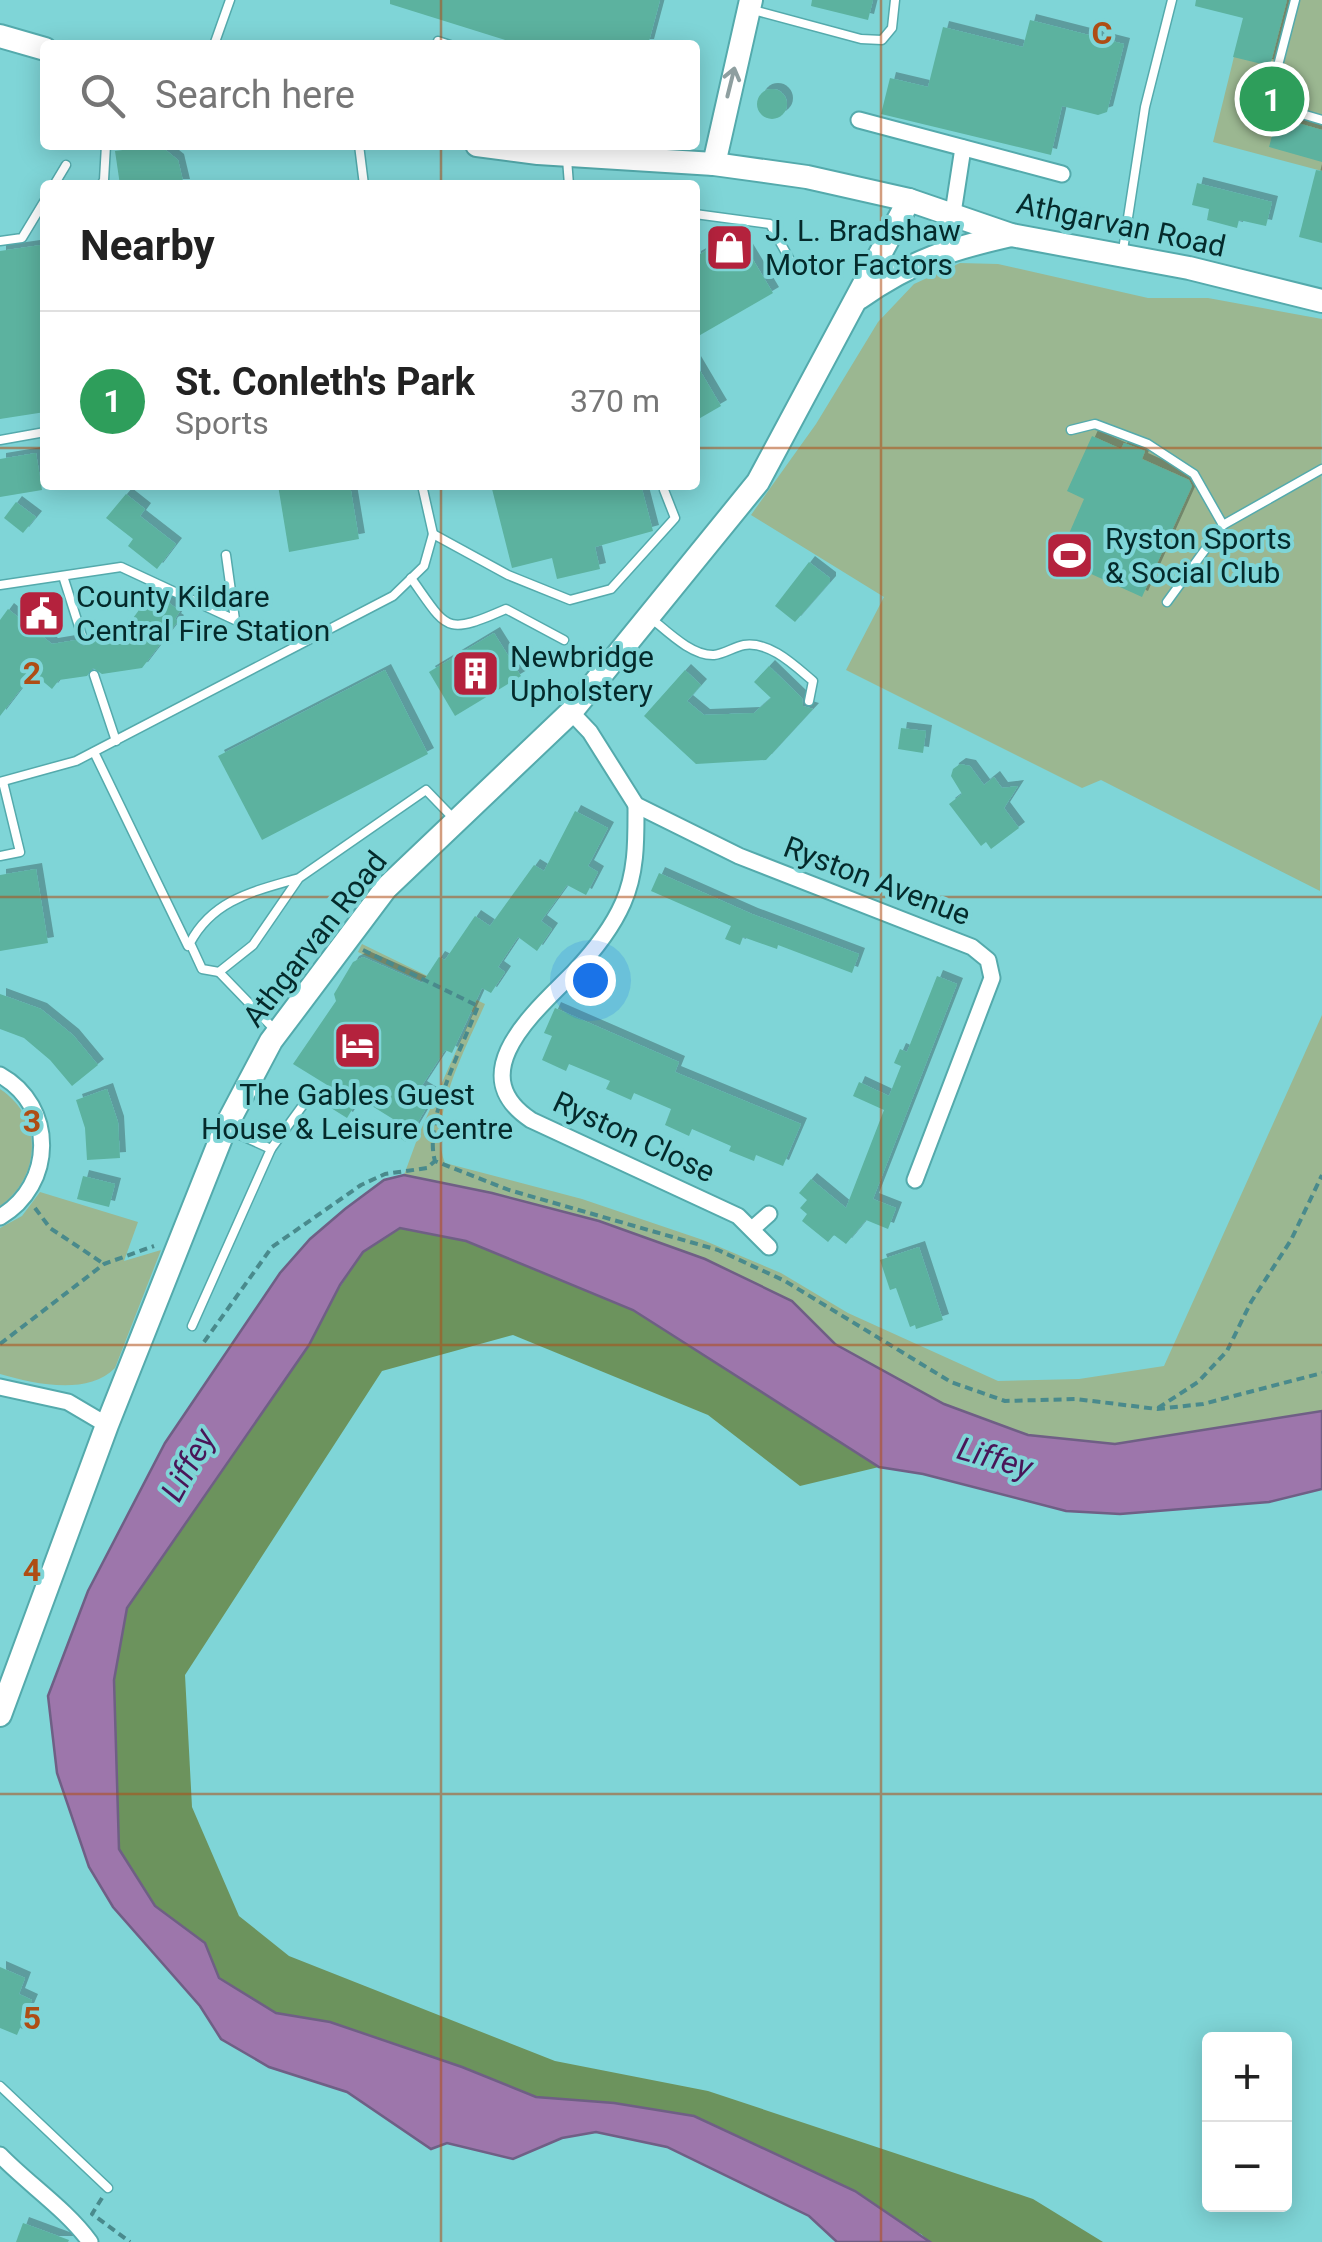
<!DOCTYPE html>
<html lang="en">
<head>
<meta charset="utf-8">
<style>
	:root { --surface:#fff; --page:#f6f6f6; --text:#222; --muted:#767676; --line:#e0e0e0; --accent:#d93025 }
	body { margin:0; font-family:Roboto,sans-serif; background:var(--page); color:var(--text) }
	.controls { position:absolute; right:30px; bottom:30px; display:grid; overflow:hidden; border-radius:10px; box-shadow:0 5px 25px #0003 }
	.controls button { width:90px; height:90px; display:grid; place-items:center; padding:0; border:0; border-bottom:2px solid var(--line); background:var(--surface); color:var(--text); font:50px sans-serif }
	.you { position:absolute; left:590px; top:980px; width:35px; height:35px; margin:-25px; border:8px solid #fff; border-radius:50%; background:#1a73e8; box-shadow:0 0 0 15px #1a73e833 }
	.badge { display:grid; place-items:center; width:65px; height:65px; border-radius:50%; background:var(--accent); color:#fff; font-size:32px; font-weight:700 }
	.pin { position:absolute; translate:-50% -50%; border:5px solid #fff; box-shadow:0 2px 10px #0006 }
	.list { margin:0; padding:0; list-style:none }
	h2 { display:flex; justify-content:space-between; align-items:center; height:130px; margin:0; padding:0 40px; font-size:42px }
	h2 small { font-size:32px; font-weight:400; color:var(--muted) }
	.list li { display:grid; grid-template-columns:65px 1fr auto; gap:30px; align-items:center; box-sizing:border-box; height:180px; padding:0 40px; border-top:2px solid var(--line) }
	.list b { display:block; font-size:38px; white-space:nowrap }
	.list p { margin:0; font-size:32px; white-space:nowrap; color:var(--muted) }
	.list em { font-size:32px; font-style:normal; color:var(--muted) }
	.icon { flex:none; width:55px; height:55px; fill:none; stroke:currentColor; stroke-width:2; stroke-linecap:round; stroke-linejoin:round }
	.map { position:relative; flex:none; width:1322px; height:2242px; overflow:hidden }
	.search { position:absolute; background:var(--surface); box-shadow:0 5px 25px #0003; left:40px; top:40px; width:660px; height:110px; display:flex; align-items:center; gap:25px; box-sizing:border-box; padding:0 35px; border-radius:10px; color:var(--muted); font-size:38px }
	.panel { position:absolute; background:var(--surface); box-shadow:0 5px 25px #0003; left:40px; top:180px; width:660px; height:310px; border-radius:10px }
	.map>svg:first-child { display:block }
</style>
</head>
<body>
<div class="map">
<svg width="1322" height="2242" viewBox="0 0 1322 2242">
	<defs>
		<filter id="shadow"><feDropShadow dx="6" dy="-6" stdDeviation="0" flood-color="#0004"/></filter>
	</defs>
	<rect width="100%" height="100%" fill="#7fd5d7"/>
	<g fill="#9bb791">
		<path d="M1248,0H1322V171L1213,142Z"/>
		<path d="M960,263L998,264L1148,298H1208L1322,319L1320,891L1101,780L1082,788L846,670L884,597L751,515L816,424L878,322L914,284Z"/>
		<path d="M362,944L485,1004C467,1046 427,1118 445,1163L582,1199L703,1240L781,1273L848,1313L998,1381L1079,1379L1164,1366L1322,1015V1411L1118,1444L1028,1435L944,1404L835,1344L792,1301L705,1259L599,1221L492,1193L404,1175L419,1134L473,1013L463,1000L358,952Z"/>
		<path d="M0,1089C44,1118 41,1177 0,1206Z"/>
		<path d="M40,1192L138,1222L124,1261L161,1250L115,1368C87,1396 35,1384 0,1374V1228L22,1216Z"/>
	</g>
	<path fill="#6c935d" d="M400,1228L466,1241L633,1310L879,1467L800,1486L708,1415L513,1335L382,1371L185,1675L192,1807L239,1916L289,1956L555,2061L708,2091L1033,2199L1103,2242H930L921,2234L614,2103L536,2098L462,2067L330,2022L276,2013L219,1978L205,1943L155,1906L119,1849L114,1680L127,1608L363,1252Z"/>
	<path fill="#9d76ab" stroke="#6f5f85" stroke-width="2.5" d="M404,1175L492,1193L599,1221L705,1259L792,1301L835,1344L944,1404L1028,1435L1115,1444L1322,1411V1489L1269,1502L1120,1514L1066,1511L923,1474L879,1467L633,1310L466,1241L400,1228L363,1252L340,1285L309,1345L127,1608L114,1680L119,1849L155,1906L205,1943L219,1978L276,2013L330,2022L462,2067L536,2097L614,2103L694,2116L855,2191L930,2242H837L809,2216L667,2147L596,2132L562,2138L513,2159L447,2143L431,2149L347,2092L269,2067L221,2039L200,2006L113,1907L89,1867L57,1773L48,1696L88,1591L165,1443L280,1273L310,1239L345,1209L384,1180Z"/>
	<g fill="#5cb29f" filter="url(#shadow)">
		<path d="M390,0H660L648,45H521L390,4Z"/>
		<path d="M812,0H873L868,20L811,6Z"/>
		<path d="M1196,0H1287L1270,66L1233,57L1243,18L1195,6Z"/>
		<path d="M1030,20L1124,44L1107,112L1098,115L1062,106L1051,155L881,114L890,78L928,87L943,27L1023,47Z"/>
		<circle cx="772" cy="104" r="15"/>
		<path d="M1277,117L1322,130V162L1269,147Z"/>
		<path d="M154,146L162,147L178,160L184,185H120L115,151Z"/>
		<path d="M1316,170L1322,171V243L1299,237Z"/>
		<path d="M1197,183L1272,202L1266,226L1239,220L1237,228L1207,220L1209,209L1192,205Z"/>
		<path d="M737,233L773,293L695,338V257Z"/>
		<path d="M41,245L45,272L41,343L45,412L0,419V251Z"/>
		<path d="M695,362L721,406L695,421Z"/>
		<path d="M1092,436L1121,449L1124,443L1145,451L1142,459L1189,480L1192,486L1142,597L1058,559L1084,499L1067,491Z"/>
		<path d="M36,453L42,490L0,497V459Z"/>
		<path d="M278,485H350L359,539L289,552Z"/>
		<path d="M491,485H641L653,531L595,547L600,569L557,579L552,558L512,568Z"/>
		<path d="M126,494L145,509L140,516L176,544L157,569L128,546L133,539L106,518Z"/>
		<path d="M16,502L36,517L23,533L4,518Z"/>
		<path d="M809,562L830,578V582L795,622L775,606Z"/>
		<path d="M153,591L180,611L175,619L178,621L142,668L102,674L93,668L87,676L59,680L52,689L33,673L0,716V620L8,609L52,644L76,640L84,646L90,638L122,633Z"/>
		<path d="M494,633L521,676L455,716L429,672Z"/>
		<path d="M769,666L802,698L803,706L813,709L766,760L696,764L644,716L685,670L701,685L687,701L704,715L754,713L771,698L754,682Z"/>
		<path d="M385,670L428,754L262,840L218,756Z"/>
		<path d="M901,728L926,731L923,753L898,749Z"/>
		<path d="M960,764L970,766L984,785L994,777L1002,788L1018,786L1004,808L1019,828L991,849L986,842L981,846L949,804L962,794L951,776L953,769Z"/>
		<path d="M575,811L608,828L588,866L598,872L586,895L567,885L541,921L552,929L537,951L518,937L498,967L505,972L491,993L482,988L452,1053L445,1050L421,1087L434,1095L406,1142L386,1129L393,1119L359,1098L347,1118L323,1103L332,1088L293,1064L336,1001L334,994L353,962L363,957L422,983L439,957L445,960L475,916L490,926L534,865L544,871Z"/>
		<path d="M36,869L48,943L0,951V875Z"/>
		<path d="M659,873L752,914L859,954L852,973L778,945L777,949L743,937L740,945L725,939L731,926L651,891Z"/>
		<path d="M937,976L957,984L873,1199L896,1208L888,1229L866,1220L846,1244L834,1235L828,1242L802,1221L807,1214L800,1208L807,1200L799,1193L811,1179L846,1208L884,1110L853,1096L859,1082L889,1096L901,1066L894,1063L900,1049L907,1052Z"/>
		<path d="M0,994L41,1009L73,1035L98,1065L72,1086L50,1060L24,1038L0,1029Z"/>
		<path d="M555,1008L679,1062L675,1072L801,1124L783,1166L756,1155L754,1161L729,1151L731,1146L692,1129L689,1136L665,1125L671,1109L634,1093L631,1100L606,1089L610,1081L569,1064L566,1071L542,1060L552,1036L544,1033Z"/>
		<path d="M107,1089L118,1122L120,1158L87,1160L85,1128L76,1100Z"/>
		<path d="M83,1176L115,1184L109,1207L77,1199Z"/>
		<path d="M919,1247L943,1320L916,1329L915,1325L910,1327L896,1288L890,1290L880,1260Z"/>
		<path d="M0,1967L25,1978L19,1994L32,2000L17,2035L0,2028Z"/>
		<path d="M23,2223L69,2240L68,2242H16Z"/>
	</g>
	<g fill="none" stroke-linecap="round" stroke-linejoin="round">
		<defs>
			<g id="lane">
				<path d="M1295,0L1268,104L1322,120"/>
				<path d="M753,10L861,39L882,40L892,28L895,0"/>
				<path d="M214,45L230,0"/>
				<path d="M437,45L438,41L450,45"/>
				<path d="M359,145L364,185"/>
				<path d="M567,159L569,185"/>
				<path d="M54,185L66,165"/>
				<path d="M101,185L104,180L106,145"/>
				<path d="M695,214L770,224L795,269"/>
				<path d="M0,241L22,238L45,200"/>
				<path d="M1123,250L1145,107L1172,0"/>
				<path d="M1071,430L1095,424L1148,444L1194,474L1223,525"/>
				<path d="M0,440L45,432"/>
				<path d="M433,534L508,575L570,600L611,589L675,518L664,490"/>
				<path d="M63,576L83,639"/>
				<path d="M411,578C448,630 444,636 506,609L564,640"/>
				<path d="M0,585L121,567L235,620L226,555"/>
				<path d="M1167,602L1223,525L1322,469"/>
				<path d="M652,619C668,632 692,656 714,655C724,654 734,647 744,645C770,641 795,666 813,681L809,701"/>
				<path d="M94,675L116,741"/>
				<path d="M94,752L188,946"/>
				<path d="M0,782L76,761L393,596L424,566L433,534L422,485"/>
				<path d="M0,856L20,852L3,782"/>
				<path d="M299,878C255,891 213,899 190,943L202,969L219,972L253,945L299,878L426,790L455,820"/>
				<path d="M219,972L274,1029"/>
				<path d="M271,1149L311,1094"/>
				<path d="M192,1326L271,1149L229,1130"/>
				<path d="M0,2086L108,2188"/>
			</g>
			<g id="street">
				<path d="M859,120L1062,174"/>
				<path d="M953,213L963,148"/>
				<path d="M571,712L590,732L636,805L739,856L972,947L988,960L992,978L915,1180"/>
				<path d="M636,805C636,838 637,872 623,903C612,928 593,952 574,972C538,1009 460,1073 531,1120L738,1216L769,1247"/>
				<path d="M0,1075C56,1106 55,1185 0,1217"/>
				<path d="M752,1229L769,1214"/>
				<path d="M0,1387L68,1402L107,1425"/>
				<path d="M0,2155C28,2184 66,2209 90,2242"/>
			</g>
			<g id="secondary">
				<path d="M0,36L45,49"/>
				<path d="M477,145L538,153L714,164L807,177L909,200L1011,235L1189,268L1322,301"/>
				<path d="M714,164L751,0"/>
				<path d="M859,298C912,261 949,249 1011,235"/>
				<path d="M0,1715L107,1425L225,1128L271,1041L386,888L571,712L758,482L909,200"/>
			</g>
		</defs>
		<use href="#lane" stroke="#54aaac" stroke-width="11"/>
		<use href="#street" stroke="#54aaac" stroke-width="19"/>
		<use href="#secondary" stroke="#54aaac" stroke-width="26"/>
		<g stroke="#498a8c" stroke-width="4" stroke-dasharray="8 5" stroke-linecap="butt">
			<path d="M363,950L478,1006C463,1046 423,1120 435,1161L509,1190L718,1250L785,1281L951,1382L1005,1401L1076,1399L1157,1409L1203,1404L1322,1373"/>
			<path d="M35,1208L50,1228L104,1264"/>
			<path d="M204,1342L272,1247L361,1185L385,1174L427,1168L435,1161"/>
			<path d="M0,1344L104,1264L154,1246"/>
			<path d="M1158,1408L1198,1382L1227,1351L1251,1302L1291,1240L1322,1175"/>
			<path d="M102,2198L92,2214L130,2242"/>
		</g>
		<use href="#lane" stroke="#fff" stroke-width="8"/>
		<use href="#street" stroke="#fff" stroke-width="15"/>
		<use href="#secondary" stroke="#fff" stroke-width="22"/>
	</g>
	<defs><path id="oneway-shaft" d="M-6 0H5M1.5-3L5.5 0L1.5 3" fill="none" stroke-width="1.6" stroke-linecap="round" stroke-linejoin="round" transform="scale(2.5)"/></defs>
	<use stroke="#8e9fa0" href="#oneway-shaft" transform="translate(731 82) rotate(-76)"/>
	<path fill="none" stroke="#af4d14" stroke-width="2.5" stroke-opacity="0.55" d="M441,0V45M881,0V2242M441,145V185M0,448H45M695,448H1322M441,485V2242M0,897H1322M0,1345H1322M0,1794H1322"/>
	<defs>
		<symbol id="shop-square" viewBox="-11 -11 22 22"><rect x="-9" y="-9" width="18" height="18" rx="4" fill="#b4223d" stroke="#7fd5d7"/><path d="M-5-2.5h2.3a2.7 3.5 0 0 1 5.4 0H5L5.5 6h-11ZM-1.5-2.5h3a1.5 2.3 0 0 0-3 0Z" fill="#fff"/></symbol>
		<symbol id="stadium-square" viewBox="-11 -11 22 22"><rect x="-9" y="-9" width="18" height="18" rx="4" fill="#b4223d" stroke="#7fd5d7"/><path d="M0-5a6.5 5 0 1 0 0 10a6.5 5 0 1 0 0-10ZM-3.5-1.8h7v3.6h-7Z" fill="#fff"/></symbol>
		<symbol id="civic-square" viewBox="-11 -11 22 22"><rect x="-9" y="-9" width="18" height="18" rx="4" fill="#b4223d" stroke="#7fd5d7"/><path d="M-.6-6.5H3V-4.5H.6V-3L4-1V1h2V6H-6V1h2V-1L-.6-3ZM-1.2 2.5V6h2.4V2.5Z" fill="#fff"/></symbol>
		<symbol id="building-square" viewBox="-11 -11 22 22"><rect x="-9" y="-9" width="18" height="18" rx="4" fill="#b4223d" stroke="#7fd5d7"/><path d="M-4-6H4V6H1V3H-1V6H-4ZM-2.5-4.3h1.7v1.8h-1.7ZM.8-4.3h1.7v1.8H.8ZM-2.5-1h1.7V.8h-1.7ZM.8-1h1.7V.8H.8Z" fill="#fff"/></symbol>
		<symbol id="hotel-square" viewBox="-11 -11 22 22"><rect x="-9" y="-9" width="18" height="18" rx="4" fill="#b4223d" stroke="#7fd5d7"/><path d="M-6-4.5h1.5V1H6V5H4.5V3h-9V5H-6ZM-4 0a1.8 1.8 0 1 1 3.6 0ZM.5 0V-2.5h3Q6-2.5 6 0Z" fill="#fff"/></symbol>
	</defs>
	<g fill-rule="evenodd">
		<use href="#shop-square" x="702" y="220" width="55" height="55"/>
		<use href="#stadium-square" x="1042" y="528" width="55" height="55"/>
		<use href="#civic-square" x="14" y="586" width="55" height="55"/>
		<use href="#building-square" x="448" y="646" width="55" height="55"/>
		<use href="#hotel-square" x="330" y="1018" width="55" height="55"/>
	</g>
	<g text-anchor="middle" stroke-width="8" stroke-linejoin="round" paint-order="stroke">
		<g font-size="30" fill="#042a2b" stroke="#7fd5d7">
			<text transform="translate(1121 225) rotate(12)" y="10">Athgarvan Road</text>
			<text transform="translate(877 881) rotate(21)" y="10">Ryston Avenue</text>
			<text transform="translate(315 939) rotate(-52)" y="10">Athgarvan Road</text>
			<text transform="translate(634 1137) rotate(25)" y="10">Ryston Close</text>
		</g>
		<g font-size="30" fill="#042a2b" stroke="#7fd5d7" text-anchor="start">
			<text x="765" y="241">J. L. Bradshaw<tspan x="765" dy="34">Motor Factors</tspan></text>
			<text x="1105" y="549">Ryston Sports<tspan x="1105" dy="34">&amp; Social Club</tspan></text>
			<text x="76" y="607">County Kildare<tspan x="76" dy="34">Central Fire Station</tspan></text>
			<text x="510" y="667">Newbridge<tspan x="510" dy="34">Upholstery</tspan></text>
			<text x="357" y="1105" text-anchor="middle">The Gables Guest<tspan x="357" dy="34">House &amp; Leisure Centre</tspan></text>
		</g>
		<g font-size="32" font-style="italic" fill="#491658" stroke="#7fd5d7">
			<text transform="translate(995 1458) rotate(16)" y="11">Liffey</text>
			<text transform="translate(188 1465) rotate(-61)" y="11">Liffey</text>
		</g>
	</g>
	<g font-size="32" text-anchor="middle" font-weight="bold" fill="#af4d14" stroke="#7fd5d7" stroke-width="8" stroke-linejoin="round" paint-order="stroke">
		<text x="1102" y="44">C</text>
		<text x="32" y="684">2</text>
		<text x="32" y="1132">3</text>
		<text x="32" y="1581">4</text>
		<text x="32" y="2029">5</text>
	</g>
</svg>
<div class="controls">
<button>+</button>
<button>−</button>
</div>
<div class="you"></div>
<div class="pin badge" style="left:1272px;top:99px;background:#2e9e5b">1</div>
<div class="search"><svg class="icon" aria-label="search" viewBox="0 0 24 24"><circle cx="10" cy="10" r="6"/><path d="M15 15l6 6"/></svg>Search here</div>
<section class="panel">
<h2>Nearby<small></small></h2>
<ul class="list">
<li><span class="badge" style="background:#2e9e5b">1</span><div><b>St. Conleth's Park</b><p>Sports</p></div><em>370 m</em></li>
</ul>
</section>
</div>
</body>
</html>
